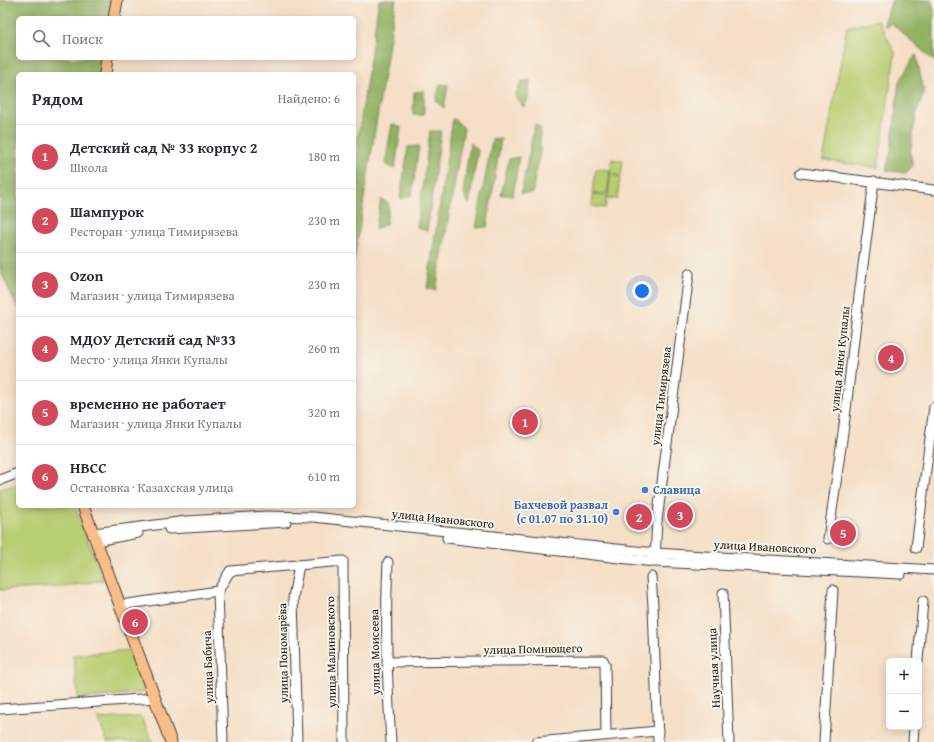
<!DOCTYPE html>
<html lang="ru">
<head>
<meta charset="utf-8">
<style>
	:root { --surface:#fff; --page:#f2f2f3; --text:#2b2b33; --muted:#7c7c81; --line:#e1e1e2; --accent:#d1495b }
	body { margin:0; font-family:"Gentium Book Plus",serif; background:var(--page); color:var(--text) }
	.controls { position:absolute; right:12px; bottom:12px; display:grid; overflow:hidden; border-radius:6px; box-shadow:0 2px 10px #0003 }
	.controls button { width:36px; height:36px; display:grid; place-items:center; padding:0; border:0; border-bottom:1px solid var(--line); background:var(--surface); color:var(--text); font:20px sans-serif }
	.you { position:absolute; left:642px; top:291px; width:14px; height:14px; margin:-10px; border:3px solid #fff; border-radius:50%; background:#1a73e8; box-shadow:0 0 0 6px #1a73e833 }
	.badge { display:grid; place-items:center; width:26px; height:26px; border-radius:50%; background:var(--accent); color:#fff; font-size:13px; font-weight:700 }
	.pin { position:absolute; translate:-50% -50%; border:2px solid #fff; box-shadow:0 1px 4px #0006 }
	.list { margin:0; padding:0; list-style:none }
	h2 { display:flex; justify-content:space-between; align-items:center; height:52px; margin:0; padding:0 16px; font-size:17px }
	h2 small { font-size:13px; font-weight:400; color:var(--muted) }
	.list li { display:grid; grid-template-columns:26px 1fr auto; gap:12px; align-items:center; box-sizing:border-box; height:64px; padding:0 16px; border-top:1px solid var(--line) }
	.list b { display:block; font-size:15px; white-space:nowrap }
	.list p { margin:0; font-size:13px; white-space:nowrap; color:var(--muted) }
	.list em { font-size:13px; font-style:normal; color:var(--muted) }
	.icon { flex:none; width:22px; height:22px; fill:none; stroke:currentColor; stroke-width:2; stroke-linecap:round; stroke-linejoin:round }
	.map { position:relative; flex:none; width:934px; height:742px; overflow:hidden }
	.search { position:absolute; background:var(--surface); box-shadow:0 2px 10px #0003; left:16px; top:16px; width:340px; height:44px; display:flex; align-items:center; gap:10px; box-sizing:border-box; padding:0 14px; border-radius:6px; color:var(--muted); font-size:15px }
	.panel { position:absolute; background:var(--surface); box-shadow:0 2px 10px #0003; left:16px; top:72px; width:340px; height:436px; border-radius:6px }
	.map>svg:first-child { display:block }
</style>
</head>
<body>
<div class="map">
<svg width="934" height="742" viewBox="0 0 934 742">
	<rect width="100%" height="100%" fill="#f7f3e8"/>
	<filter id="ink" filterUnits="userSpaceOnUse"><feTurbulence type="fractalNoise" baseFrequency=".025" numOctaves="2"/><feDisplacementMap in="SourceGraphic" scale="8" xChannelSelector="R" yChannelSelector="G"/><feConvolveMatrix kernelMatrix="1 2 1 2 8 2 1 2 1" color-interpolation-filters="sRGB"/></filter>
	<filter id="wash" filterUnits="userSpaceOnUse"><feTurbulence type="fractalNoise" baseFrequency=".012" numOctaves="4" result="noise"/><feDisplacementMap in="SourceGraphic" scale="16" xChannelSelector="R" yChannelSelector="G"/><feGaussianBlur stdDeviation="0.9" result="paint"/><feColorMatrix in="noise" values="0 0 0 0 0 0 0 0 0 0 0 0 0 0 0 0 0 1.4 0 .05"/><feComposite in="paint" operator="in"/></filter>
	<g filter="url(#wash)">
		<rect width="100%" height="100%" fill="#f5dfc6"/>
		<g fill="#b8ce72" stroke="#6a7547">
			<path d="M878,20L895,53L878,168L823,160L847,27Z"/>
			<path d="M612,159L623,161L621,176L613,175L620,177L617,199L608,198Z"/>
			<path d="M596,169L610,170L607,194L593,193Z"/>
			<path d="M592,194L607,196L605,208L591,206Z"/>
			<path d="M18,484V506H75L103,580L63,587L0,590V489Z"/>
			<path d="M131,650L146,692L78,699L73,655Z"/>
			<path d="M141,717L153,742H107L98,719Z"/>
		</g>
		<g fill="#92b164" stroke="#576640">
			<path d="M0,0H112L109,18H18V58H103L101,74H18V309L0,270Z"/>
			<path d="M379,0H396L354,261V164Z"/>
			<path d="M892,0H931L934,10V61L891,23L886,27L884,23Z"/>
			<path d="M916,54L924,93L917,111L910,152L913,166L906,173L886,170L891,151L899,82Z"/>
			<path d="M530,80L529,97L524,107L515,96L522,81Z"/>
			<path d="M440,84L448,85L444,108L436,101Z"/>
			<path d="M424,91V115H413L414,92Z"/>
			<path d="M453,118L464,128L436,290L427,288Z"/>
			<path d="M392,124L401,127L395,169L385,164Z"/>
			<path d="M535,124L540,128V153L532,193H521Z"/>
			<path d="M430,131H441L427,231L417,227Z"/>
			<path d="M501,139L487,227L476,228L492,140Z"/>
			<path d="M470,143L478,150L469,204L463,192Z"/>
			<path d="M419,146L412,195L400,199L408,147Z"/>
			<path d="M519,157L513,195H501L509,159Z"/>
			<path d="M381,199L389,204L386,224L375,230Z"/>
		</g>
	</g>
	<g filter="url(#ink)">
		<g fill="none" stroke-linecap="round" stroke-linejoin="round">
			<defs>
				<g id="minor">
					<path d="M801,173L934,190"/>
					<path d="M0,480L18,473"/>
					<path d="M169,529L286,522"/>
					<path d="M94,533L186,521L267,516L313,517L655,553L934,570"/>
					<path d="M447,538L654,562L901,574"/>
					<path d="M828,539L845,418L859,296L874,181"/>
					<path d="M96,541L138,533"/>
					<path d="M916,548L934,407"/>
					<path d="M655,559L657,521L689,274"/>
					<path d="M388,562C385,622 387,682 391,742"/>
					<path d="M651,577L653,606L658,742"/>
					<path d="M218,591L223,742"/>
					<path d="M723,593L729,742"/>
					<path d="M121,605L218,591L230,571L343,561L344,742"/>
					<path d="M918,661L923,601"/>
					<path d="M387,662L603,660L605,664L606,735"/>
					<path d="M0,709L155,698"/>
					<path d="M297,742L293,598L299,565"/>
					<path d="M536,742L658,731"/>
					<path d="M824,742L833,590"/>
					<path d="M913,742L914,727"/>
				</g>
				<g id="major">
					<path d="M114,18L117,0"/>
					<path d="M105,74L107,58"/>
					<path d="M83,506L171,742"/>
				</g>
			</defs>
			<use href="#minor" stroke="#3d3936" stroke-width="11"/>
			<use href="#major" stroke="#3d3936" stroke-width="13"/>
			<use href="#minor" stroke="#fff" stroke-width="9"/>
			<use href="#major" stroke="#f8bd89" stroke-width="11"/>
		</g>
	</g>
	<g fill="#3f7fe0" stroke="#f7f3e8" stroke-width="1.5">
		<circle cx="645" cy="490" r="4"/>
		<circle cx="616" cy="512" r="4"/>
	</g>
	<g text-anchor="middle" stroke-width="4" stroke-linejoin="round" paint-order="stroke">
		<g font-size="12" fill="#1c1c1c" stroke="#f7f3e8">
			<text transform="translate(840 359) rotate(-84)" y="4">улица Янки Купалы</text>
			<text transform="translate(661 396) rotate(-83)" y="4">улица Тимирязева</text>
			<text transform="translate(443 519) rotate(6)" y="4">улица Ивановского</text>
			<text transform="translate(765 547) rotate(3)" y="4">улица Ивановского</text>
			<text transform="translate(533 649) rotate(-1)" y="4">улица Помнющего</text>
			<text transform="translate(331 652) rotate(-91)" y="4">улица Малиновского</text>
			<text transform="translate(375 652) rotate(-91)" y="4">улица Моисеева</text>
			<text transform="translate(283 653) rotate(-91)" y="4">улица Пономарёва</text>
			<text transform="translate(208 667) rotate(-92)" y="4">улица Бабича</text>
			<text transform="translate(714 668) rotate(-93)" y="4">Научная улица</text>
		</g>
		<g font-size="12" font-weight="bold" fill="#366cbe" stroke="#f7f3e8" text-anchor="start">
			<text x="653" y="494">Славица</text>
			<text x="608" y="509" text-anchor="end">Бахчевой развал<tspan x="608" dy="14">(с 01.07 по 31.10)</tspan></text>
		</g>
	</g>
</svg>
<div class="controls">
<button>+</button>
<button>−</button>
</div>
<div class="you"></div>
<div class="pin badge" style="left:525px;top:422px">1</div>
<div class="pin badge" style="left:639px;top:517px">2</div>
<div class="pin badge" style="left:680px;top:515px">3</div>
<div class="pin badge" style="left:891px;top:358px">4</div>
<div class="pin badge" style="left:843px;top:533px">5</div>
<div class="pin badge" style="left:135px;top:622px">6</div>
<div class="search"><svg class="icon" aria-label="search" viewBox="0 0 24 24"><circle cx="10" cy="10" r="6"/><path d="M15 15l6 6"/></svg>Поиск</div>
<section class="panel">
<h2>Рядом<small>Найдено: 6</small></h2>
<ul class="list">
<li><span class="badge">1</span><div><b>Детский сад № 33 корпус 2</b><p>Школа</p></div><em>180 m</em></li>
<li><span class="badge">2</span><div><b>Шампурок</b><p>Ресторан · улица Тимирязева</p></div><em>230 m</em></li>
<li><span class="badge">3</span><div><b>Ozon</b><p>Магазин · улица Тимирязева</p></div><em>230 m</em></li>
<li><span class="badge">4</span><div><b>МДОУ Детский сад №33</b><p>Место · улица Янки Купалы</p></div><em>260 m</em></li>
<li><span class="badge">5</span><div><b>временно не работает</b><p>Магазин · улица Янки Купалы</p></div><em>320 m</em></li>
<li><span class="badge">6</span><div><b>НВСС</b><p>Остановка · Казахская улица</p></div><em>610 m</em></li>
</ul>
</section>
</div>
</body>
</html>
